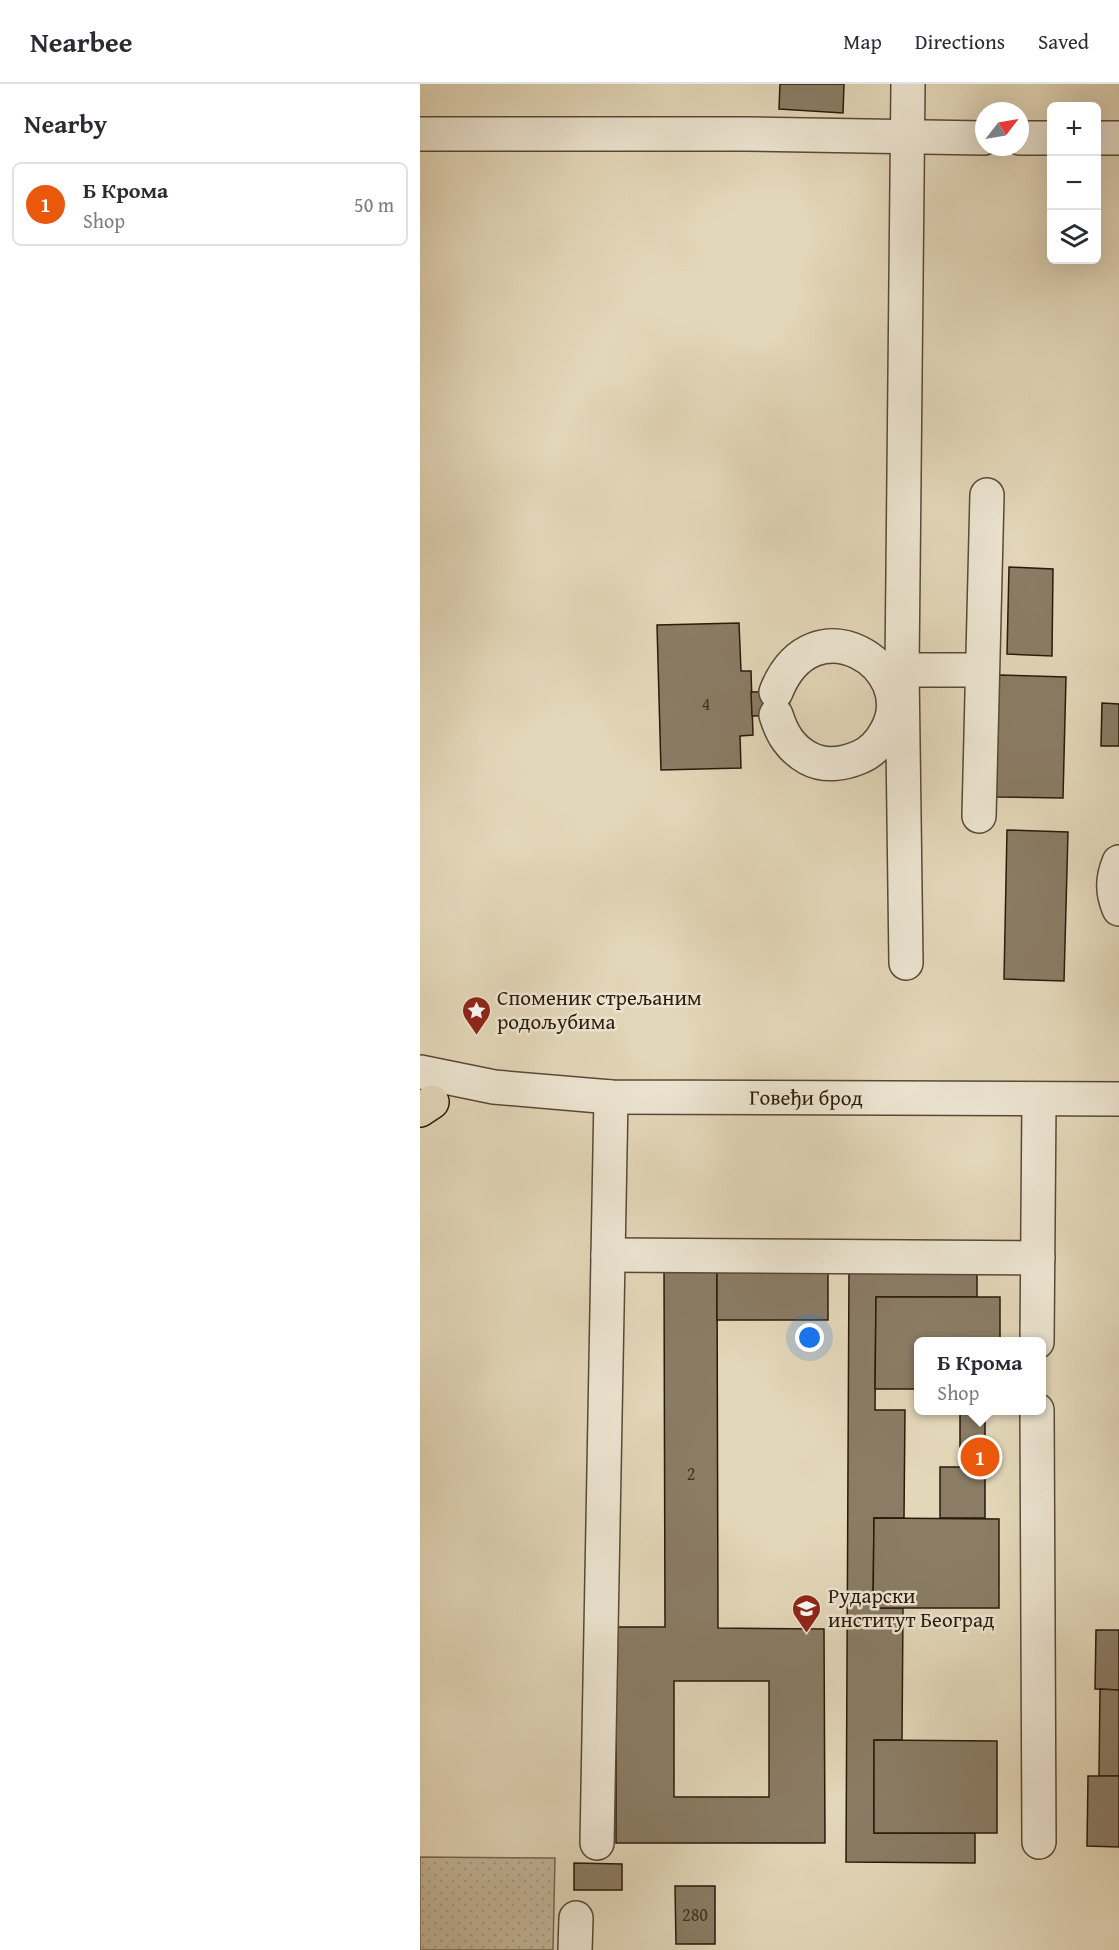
<!DOCTYPE html>
<html lang="en">
<head>
<meta charset="utf-8">
<style>
	:root { --surface:#fff; --page:#f7f7f7; --text:#2b2b33; --muted:#7c7c81; --line:#e1e1e2; --accent:#ea580c }
	body { margin:0; font-family:"Gentium Book Plus",serif; background:var(--page); color:var(--text) }
	.controls { position:absolute; right:18px; top:18px; display:grid; overflow:hidden; border-radius:9px; box-shadow:0 6px 24px #0002 }
	.controls button { width:54px; height:54px; display:grid; place-items:center; padding:0; border:0; border-bottom:2px solid var(--line); background:var(--surface); color:var(--text); font:30px sans-serif }
	.compass { position:absolute; left:555px; top:18px; width:54px; height:54px; border-radius:50%; background:var(--surface); box-shadow:0 6px 24px #0002; rotate:59deg }
	.you { position:absolute; left:390px; top:1254px; width:21px; height:21px; margin:-15px; border:4px solid #fff; border-radius:50%; background:#1a73e8; box-shadow:0 0 0 9px #1a73e833 }
	.badge { display:grid; place-items:center; width:39px; height:39px; border-radius:50%; background:var(--accent); color:#fff; font-size:20px; font-weight:700 }
	.pin { position:absolute; translate:-50% -50%; border:3px solid #fff; box-shadow:0 2px 6px #0006 }
	.popup { position:absolute; left:494px; top:1253px; width:132px; height:78px; box-sizing:border-box; display:grid; place-content:center; border-radius:9px; background:var(--surface); filter:drop-shadow(0 2px 4px #0005); font-size:20px; white-space:nowrap; color:var(--muted) }
	.popup b { font-size:22px; color:var(--text) }
	.popup::after { content:''; position:absolute; left:50%; top:100%; margin-left:-12px; border:12px solid transparent; border-top-color:var(--surface) }
	.list { margin:0; padding:0; list-style:none }
	h2 { display:flex; justify-content:space-between; align-items:center; height:78px; margin:0; padding:0 24px; font-size:26px }
	h2 small { font-size:20px; font-weight:400; color:var(--muted) }
	.list li { display:grid; grid-template-columns:39px 1fr auto; gap:18px; align-items:center; box-sizing:border-box; height:84px; margin:0 12px 12px; padding:0 12px; border:2px solid var(--line); border-radius:9px }
	.list b { display:block; font-size:22px; white-space:nowrap }
	.list p { margin:0; font-size:20px; white-space:nowrap; color:var(--muted) }
	.list em { font-size:20px; font-style:normal; color:var(--muted) }
	.icon { flex:none; width:33px; height:33px; fill:none; stroke:currentColor; stroke-width:2; stroke-linecap:round; stroke-linejoin:round }
	.map { position:relative; flex:none; width:699px; height:1866px; overflow:hidden }
	header { display:flex; align-items:center; gap:36px; box-sizing:border-box; height:84px; padding:0 30px; background:var(--surface); border-bottom:2px solid var(--line) }
	header strong { font-size:28px }
	nav { display:flex; gap:33px; margin-inline-start:auto; font-size:21px }
	main { display:flex }
	aside { flex:1; background:var(--surface) }
	.map>svg:first-child { display:block }
</style>
</head>
<body>
<header>
<strong>Nearbee</strong>
<nav><a>Map</a><a>Directions</a><a>Saved</a></nav>
</header>
<main>
<aside>
<h2>Nearby<small></small></h2>
<ul class="list">
<li><span class="badge">1</span><div><b>Б Крома</b><p>Shop</p></div><em>50 m</em></li>
</ul>
</aside>
<div class="map">
<svg width="699" height="1866" viewBox="0 0 699 1866">
	<defs>
		<pattern id="grass-dots" width="8" height="8" patternUnits="userSpaceOnUse" patternTransform="scale(1.5)"><rect width="8" height="8" fill="#c3b79b"/><path d="M2 2h.1M6 6h.1" fill="none" stroke="#a89d84" stroke-width="1.8" stroke-linecap="round"/></pattern>
	</defs>
	<rect width="100%" height="100%" fill="#e3d7b9"/>
	<filter id="stains"><feTurbulence type="fractalNoise" baseFrequency=".00333" numOctaves="4"/><feColorMatrix values="0 0 0 0 .2 0 0 0 0 .09 0 0 0 0 .02 0 0 0 .5 -.17"/></filter>
	<radialGradient id="worn" r=".72"><stop offset=".6" stop-color="#630" stop-opacity="0"/><stop offset="1" stop-color="#630" stop-opacity=".3"/></radialGradient>
	<path fill="url(#grass-dots)" stroke="#766853" stroke-width="1.5" d="M0,1773L135,1774L133,1866H0Z"/>
	<g fill="#8a7c65" stroke="#291a0b" stroke-width="1.5" fill-rule="evenodd">
		<path d="M360,0H424L423,29L359,25Z"/>
		<path d="M589,483L633,485L632,572L587,570Z"/>
		<path d="M319,539L321,587H331L333,651L320,652L321,684L241,686L237,541Z"/>
		<path d="M579,591L646,593L643,714L576,713Z"/>
		<path d="M369,607L370,631L332,632L331,608Z"/>
		<path d="M682,619L699,620V662H681Z"/>
		<path d="M587,746L648,748L644,897L584,895Z"/>
		<path d="M429,1183L557,1184V1213H456L455,1326H485L484,1434H454L453,1524H483L482,1656H454V1749H555V1779L426,1778Z"/>
		<path d="M244,1184H297L298,1544L404,1545L405,1759H196V1543H245ZM254,1597H349V1713H254Z"/>
		<rect x="297" y="1184" width="111" height="52"/>
		<path d="M456,1213H580V1258H498V1305H455Z"/>
		<path d="M540,1326H565V1434H520V1383H540Z"/>
		<path d="M454,1434L579,1435V1524H453Z"/>
		<path d="M676,1546H699V1606L675,1605Z"/>
		<path d="M680,1605L699,1606V1692H679Z"/>
		<path d="M454,1656L577,1657V1749H454Z"/>
		<path d="M668,1692H699V1763L667,1762Z"/>
		<path d="M154,1779L202,1780V1806H154Z"/>
		<path d="M255,1802H295V1860H256Z"/>
	</g>
	<g fill="none" stroke-linecap="round" stroke-linejoin="round">
		<defs>
			<g id="minor">
				<path d="M0,50H326L564,54"/>
				<path d="M600,54H632"/>
				<path d="M676,54H699"/>
				<path d="M465,592L482,586H562"/>
				<path d="M356,608C393,514 503,583 466,648C460,659 452,668 440,673C424,680 404,683 388,674C370,664 362,650 356,631"/>
				<path d="M559,732L567,411"/>
				<path d="M699,778C692,795 692,808 699,825"/>
				<path d="M486,879L482,586L488,0"/>
				<path id="s1" d="M0,988L74,1003L191,1013L699,1015"/>
				<path d="M188,1171L618,1174"/>
				<path d="M617,1258L619,1016"/>
				<path d="M617,1326L619,1758"/>
				<path d="M177,1759L191,1013"/>
				<path d="M155,1866L156,1834"/>
			</g>
			<path id="major" d="M0,1026L12,1018"/>
		</defs>
		<use href="#minor" stroke="#584936" stroke-width="36"/>
		<use href="#major" stroke="#291a0b" stroke-width="36"/>
		<use href="#minor" stroke="#ede5d2" stroke-width="33"/>
		<use href="#major" stroke="#e3d7b9" stroke-width="33"/>
	</g>
	<defs>
		<symbol id="sight-pin" viewBox="-11 -11 22 30"><path d="M0 17L-7.5 6A9.5 9.5 0 1 1 7.5 6Z" fill="#8f2418" stroke="#ede5d2"/><path d="M0-6L1.8-2.2L6-1.7L2.9 1.2L3.7 5.4L0 3.3L-3.7 5.4L-2.9 1.2L-6-1.7L-1.8-2.2Z" fill="#fff"/></symbol>
		<symbol id="university-pin" viewBox="-11 -11 22 30"><path d="M0 17L-7.5 6A9.5 9.5 0 1 1 7.5 6Z" fill="#8f2418" stroke="#ede5d2"/><path d="M0-5L7-2L0 1L-7-2ZM-4 1L0 2.5L4 1V4Q0 6-4 4Z" fill="#fff"/></symbol>
	</defs>
	<g fill-rule="evenodd">
		<use href="#sight-pin" x="40" y="910" width="33" height="45"/>
		<use href="#university-pin" x="370" y="1508" width="33" height="45"/>
	</g>
	<g text-anchor="middle" stroke-width="5" stroke-linejoin="round" paint-order="stroke">
		<g font-size="18" fill="#413222">
			<text x="286" y="626">4</text>
			<text x="271" y="1396">2</text>
			<text x="275" y="1837">280</text>
		</g>
		<g font-size="21" fill="#291a0b" stroke="#ede5d2" text-anchor="start">
			<text x="77" y="921">Споменик стрељаним<tspan x="77" dy="24">родољубима</tspan></text>
			<text x="408" y="1519">Рударски<tspan x="408" dy="24">институт Београд</tspan></text>
		</g>
		<g font-size="21" fill="#291a0b" stroke="#ede5d2">
			<text dy="7" stroke="none"><textPath href="#s1" startOffset="388">Говеђи брод</textPath></text>
		</g>
	</g>
	<rect width="100%" height="100%" filter="url(#stains)"/>
	<rect width="100%" height="100%" fill="url(#worn)"/>
</svg>
<div class="controls">
<button>+</button>
<button>−</button>
<button><svg class="icon" aria-label="layers" viewBox="0 0 24 24"><path d="M12 4l9 5-9 5-9-5zM3 14l9 5 9-5"/></svg></button>
</div>
<svg class="compass" viewBox="-18 -18 36 36"><path d="M0-13l5 13h-10z" fill="#e53935"/><path d="M0 13l5-13h-10z" fill="#7c7c81"/></svg>
<div class="you"></div>
<div class="pin badge" style="left:560px;top:1373px">1</div>
<div class="popup"><b>Б Крома</b>Shop</div>
</div>
</main>
</body>
</html>
